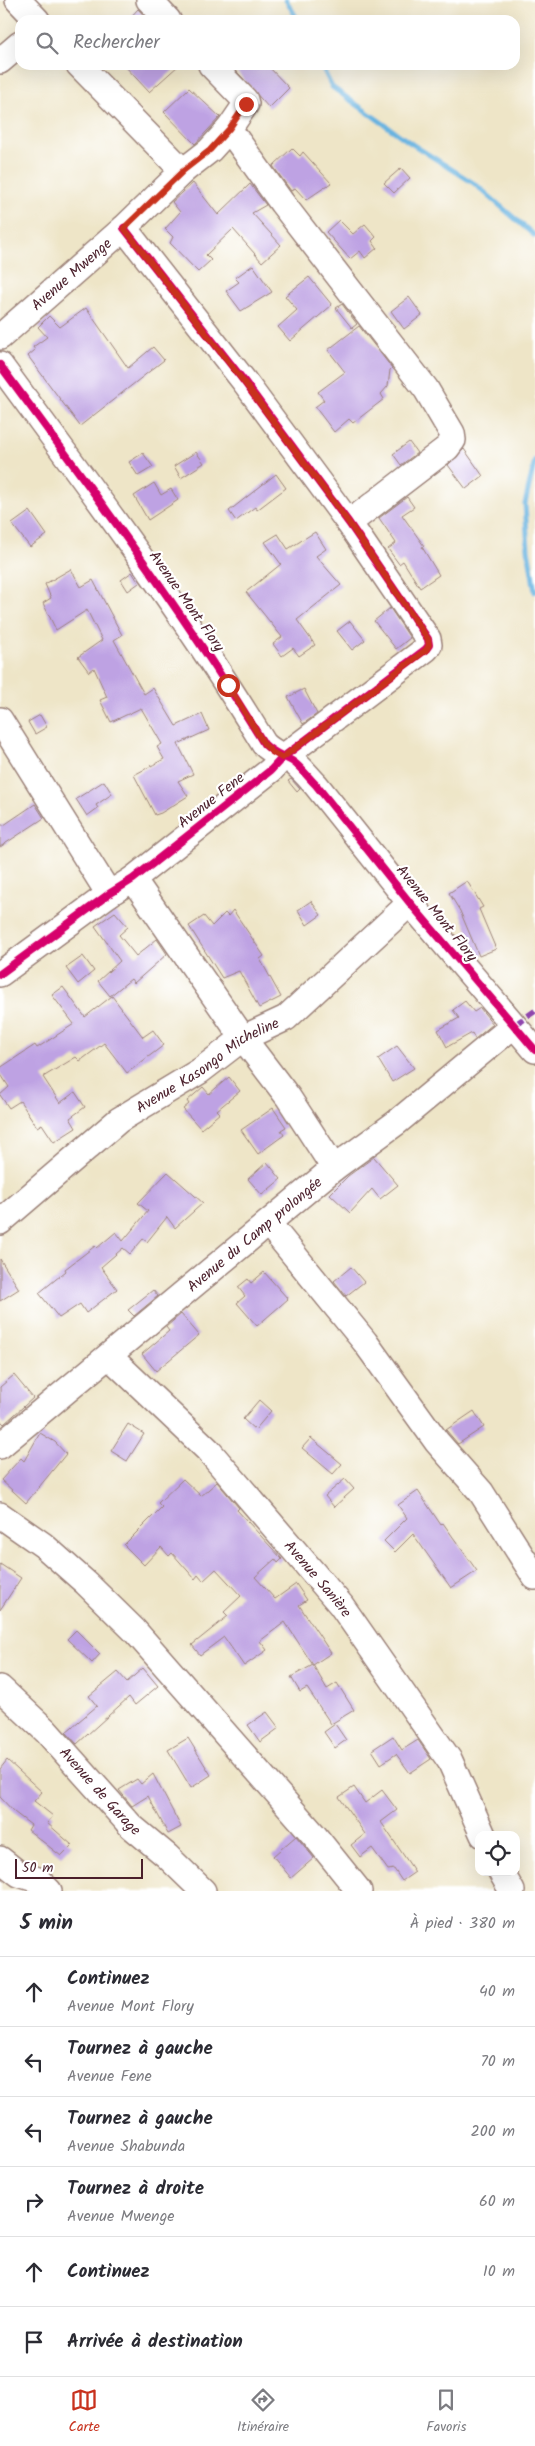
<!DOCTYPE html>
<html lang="fr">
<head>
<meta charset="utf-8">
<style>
	:root { --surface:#fff; --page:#f2f2f3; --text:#2b2b33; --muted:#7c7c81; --line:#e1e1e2; --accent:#c8321e }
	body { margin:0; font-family:Kalam,sans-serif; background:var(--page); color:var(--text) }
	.controls { position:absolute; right:15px; bottom:15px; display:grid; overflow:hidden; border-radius:10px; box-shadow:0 5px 20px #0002 }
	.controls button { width:45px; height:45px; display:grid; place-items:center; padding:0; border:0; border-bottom:1px solid var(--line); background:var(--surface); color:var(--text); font:25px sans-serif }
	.scale { position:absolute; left:15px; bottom:12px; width:128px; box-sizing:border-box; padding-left:5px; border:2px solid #4a1f2b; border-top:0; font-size:14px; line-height:18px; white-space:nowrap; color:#4a1f2b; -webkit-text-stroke:4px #fff; paint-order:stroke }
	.stop { position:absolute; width:15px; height:15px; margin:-11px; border:4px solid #c8321e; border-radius:50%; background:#fff }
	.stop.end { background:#c8321e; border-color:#fff; box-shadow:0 1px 5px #0008 }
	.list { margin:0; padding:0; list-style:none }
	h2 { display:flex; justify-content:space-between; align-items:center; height:65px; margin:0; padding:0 20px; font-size:21px }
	h2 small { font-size:16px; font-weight:400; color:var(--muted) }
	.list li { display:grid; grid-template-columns:32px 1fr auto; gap:15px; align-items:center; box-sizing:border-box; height:70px; padding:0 20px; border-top:1px solid var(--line) }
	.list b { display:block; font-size:19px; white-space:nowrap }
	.list p { margin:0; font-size:16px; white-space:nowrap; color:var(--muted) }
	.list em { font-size:16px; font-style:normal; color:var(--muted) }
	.icon { flex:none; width:28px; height:28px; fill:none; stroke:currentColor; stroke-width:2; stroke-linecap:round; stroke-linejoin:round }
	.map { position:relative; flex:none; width:535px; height:1891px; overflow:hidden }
	.search { position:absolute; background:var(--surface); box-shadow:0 5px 20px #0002; left:15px; right:15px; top:15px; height:55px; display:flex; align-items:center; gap:12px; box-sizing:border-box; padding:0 18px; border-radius:15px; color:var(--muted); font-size:19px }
	.sheet { height:485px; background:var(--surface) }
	nav { display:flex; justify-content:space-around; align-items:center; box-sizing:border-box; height:70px; border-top:1px solid var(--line); background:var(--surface); font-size:14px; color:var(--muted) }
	nav a { display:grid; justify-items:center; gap:2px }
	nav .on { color:var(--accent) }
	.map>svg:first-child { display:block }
</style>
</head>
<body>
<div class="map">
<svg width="535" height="1891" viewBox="0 0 535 1891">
	<rect width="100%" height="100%" fill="#fff"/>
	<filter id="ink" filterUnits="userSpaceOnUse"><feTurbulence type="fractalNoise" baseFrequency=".02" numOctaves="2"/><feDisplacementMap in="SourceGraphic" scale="10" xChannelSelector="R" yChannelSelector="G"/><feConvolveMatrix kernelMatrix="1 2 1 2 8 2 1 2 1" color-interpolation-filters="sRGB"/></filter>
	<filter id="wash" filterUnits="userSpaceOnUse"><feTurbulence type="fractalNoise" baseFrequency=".0096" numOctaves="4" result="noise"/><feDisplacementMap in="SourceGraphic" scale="20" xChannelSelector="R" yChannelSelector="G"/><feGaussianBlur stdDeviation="1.12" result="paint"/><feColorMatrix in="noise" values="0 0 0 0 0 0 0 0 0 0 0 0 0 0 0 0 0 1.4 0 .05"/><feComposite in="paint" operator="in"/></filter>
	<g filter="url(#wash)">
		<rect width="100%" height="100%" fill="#eee5c7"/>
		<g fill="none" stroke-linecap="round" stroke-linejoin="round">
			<g stroke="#67b3e0" stroke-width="5">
				<path d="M286,0L298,20"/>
				<path d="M321,65L332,87L412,144L475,184L535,236"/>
				<path d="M535,460L525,504L528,549L535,592"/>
			</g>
		</g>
		<g id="blocks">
			<g fill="#bea2e3">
				<path d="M138,9L148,20H128Z"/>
				<path d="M124,65H179L149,92Z"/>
				<path d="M231,65H267L289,88L269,108Z"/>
				<path d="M189,88L220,117L195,144L164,112Z"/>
				<path d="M292,148L300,156L303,152L331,183L306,200L295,188L291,191L273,166Z"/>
				<path d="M401,168L410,178L394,193L384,183Z"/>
				<path d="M193,183L218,215L250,184L266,205L252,213L281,245L262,262L233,229L206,255L211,260L198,272L170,243L173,237L165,229L180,212L172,202Z"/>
				<path d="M339,220L353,234L365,224L376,237L372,241L377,248L365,258L360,251L350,259L326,232Z"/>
				<path d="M253,265L272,292L241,311L226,291L239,282L235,278Z"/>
				<path d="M309,277L332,305L290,341L278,327L297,310L285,296Z"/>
				<path d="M409,297L422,315L404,329L391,311Z"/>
				<path d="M342,304L357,324L352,328L336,308Z"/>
				<path d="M86,308L128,368L153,347L164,360L80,426L28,356L35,350L33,347L47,337L38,327L49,316L60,327Z"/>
				<path d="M359,326L392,368L390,370L388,386L381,394L384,399L353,423L349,419L334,432L315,407L324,400L318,392L345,372L328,350Z"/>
				<path d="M409,442L417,453L401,465L393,454Z"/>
				<path d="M464,449L483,476L466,489L448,465Z"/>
				<path d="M196,452L204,463L181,478L174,466Z"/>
				<path d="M143,453L153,467L138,476L129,462Z"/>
				<path d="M276,474L286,488L257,510L255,507L236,521L229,511Z"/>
				<path d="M154,483L161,495L171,489L178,500L148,520L134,496Z"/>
				<path d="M407,497L414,507L402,515L424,546L422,547L439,575L420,588L403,561L399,564L388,549L396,543L379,518Z"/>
				<path d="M30,511L47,535L30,547L12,524Z"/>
				<path d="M315,532L326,549L316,556L341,585L297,620L315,645L299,656L293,648L282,656L273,644L282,637L246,592L281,564L265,542L278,534L288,549Z"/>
				<path d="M71,569L81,587L93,580L122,635L114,640L144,694L153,688L176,726L202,714L209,730L178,744L193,774L178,781L188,796L161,813L155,815L134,775L164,759L157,747L162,744L141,708L111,722L100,700L107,697L94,668L89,672L78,657L102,640L87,610L56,630L43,603L51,598L45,584Z"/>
				<path d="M132,572L139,583L128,591L121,580Z"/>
				<path d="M390,608L410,638L396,649L374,621Z"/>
				<path d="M350,621L365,640L352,650L337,631Z"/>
				<path d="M304,689L317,714L303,724L288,697Z"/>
				<path d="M40,715L47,727L35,734L28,722Z"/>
				<path d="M291,779L300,789L297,792L288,781Z"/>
				<path d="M104,781L112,794L96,805L98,808L87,816L76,799Z"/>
				<path d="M35,804L44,818L0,847V825H4Z"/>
				<path d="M467,881L483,907L479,909L496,949L479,956L460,911L449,893Z"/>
				<path d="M311,901L321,915L307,925L298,910Z"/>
				<path d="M233,910L264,956L260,959L281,997L259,1008L239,971L222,978L189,926L204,916L212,926L225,913L228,916Z"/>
				<path d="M115,912L128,927L119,935L136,956L157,939L167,954L134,983L131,979L110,996L98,981L120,961L95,926Z"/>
				<path d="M83,956L94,971L78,984L66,968Z"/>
				<path d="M63,987L85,1017L112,996L143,1037L153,1030L164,1045L127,1073L104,1043L80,1061L76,1057L43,1077L60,1103L75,1092L85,1107L70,1118L76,1128L54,1142L42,1124L37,1127L20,1101L9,1108L0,1095L9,1087L0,1073V1068L35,1045L37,1048L74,1024L52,995Z"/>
				<path d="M465,1001L474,1012L480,1008L493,1024L475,1039L472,1033L447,1047L438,1030L459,1018L453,1010Z"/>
				<path d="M397,1046L414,1068L392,1082L378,1059Z"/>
				<path d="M229,1077L240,1091L217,1110L220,1113L201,1129L183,1109L189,1104L187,1101L203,1087L209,1094Z"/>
				<path d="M273,1108L286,1127L281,1130L284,1135L258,1154L241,1130Z"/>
				<path d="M374,1157L398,1185L380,1199L372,1189L350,1213L330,1194L348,1176Z"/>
				<path d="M267,1162L281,1179L262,1195L248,1179Z"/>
				<path d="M168,1172L203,1203L175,1228L167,1217L147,1242L143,1239L130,1254L123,1248L101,1267L117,1289L86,1313L80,1304L59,1318L39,1293L66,1271L65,1269L95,1246L97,1248L116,1232L123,1241L148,1211L138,1203Z"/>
				<path d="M0,1259L19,1289L0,1301Z"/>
				<path d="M351,1267L364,1282L346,1296L334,1281Z"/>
				<path d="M264,1272L288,1299L257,1326L237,1303L245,1296L238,1287L248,1279L251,1283Z"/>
				<path d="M153,1290L158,1296L134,1316L128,1310Z"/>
				<path d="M181,1314L199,1335L156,1371L142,1354L169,1331L166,1327Z"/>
				<path d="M14,1375L33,1398L4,1424L0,1420V1387Z"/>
				<path d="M259,1400L271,1411L255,1430L243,1419Z"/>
				<path d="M474,1411L484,1427L458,1444L446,1430Z"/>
				<path d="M128,1424L144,1434L127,1461L111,1451Z"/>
				<path d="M40,1433L55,1442L66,1454L26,1503L1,1480L21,1458L24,1461Z"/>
				<path d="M311,1438L342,1464L333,1474L302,1448Z"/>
				<path d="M183,1479L201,1496L217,1482L239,1508L237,1510L282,1559L278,1563L275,1559L255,1577L275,1599L296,1584L307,1600L299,1605L331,1653L313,1665L285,1622L260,1641L267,1650L244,1666L224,1637L200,1655L192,1645L228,1616L224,1612L241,1596L216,1569L203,1581L198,1575L195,1579L172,1553L169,1556L161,1547L144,1565L124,1545L162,1507L158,1503Z"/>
				<path d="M345,1479L354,1489L334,1507L325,1496Z"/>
				<path d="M418,1491L441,1525L443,1523L477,1571L451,1588L413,1534L395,1552L384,1541L407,1518L398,1505Z"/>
				<path d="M0,1564L21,1578L0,1610Z"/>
				<path d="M76,1630L100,1654L92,1663L67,1639Z"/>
				<path d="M313,1665L327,1689L337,1683L354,1710L331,1724L307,1688L300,1692L291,1677Z"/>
				<path d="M143,1668L158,1686L135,1705L129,1697L77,1744L66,1732L97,1706L89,1696L118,1672L127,1682Z"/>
				<path d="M267,1712L279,1728L260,1742L248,1725Z"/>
				<path d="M335,1724L346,1740L335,1748L324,1732Z"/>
				<path d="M393,1736L402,1750L418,1740L431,1759L410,1773L396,1754L381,1764L372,1750Z"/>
				<path d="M188,1738L211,1775L191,1788L168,1750Z"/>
				<path d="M7,1760L42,1792L34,1801L53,1816L47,1823L72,1845L61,1856L28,1830L31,1825L14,1812L0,1797V1769Z"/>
				<path d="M153,1774L181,1827L168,1834L148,1796L132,1806L119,1790L137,1779L141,1784Z"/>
				<path d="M354,1787L365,1803L382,1790L397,1810L381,1822L415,1872L402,1881L394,1869L388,1870L372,1848L360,1857L351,1845L365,1834L339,1797Z"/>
				<path d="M296,1836L314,1858L291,1878L273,1856Z"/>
			</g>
		</g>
	</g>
	<g filter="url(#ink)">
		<use href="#blocks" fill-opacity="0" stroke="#9c8279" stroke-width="1"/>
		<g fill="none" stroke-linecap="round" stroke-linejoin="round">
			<defs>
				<g id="minor">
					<path d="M18,0L37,20"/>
					<path d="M149,0L168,20"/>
					<path d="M0,61L20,44"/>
					<path d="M79,65L183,171"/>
					<path d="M229,129L282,203L426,389L452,433L453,440L447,448L349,523"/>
					<path id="s1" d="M0,337L124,228L183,171L210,150L229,129L246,104L245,100L211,65"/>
					<path d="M0,365C91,489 184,612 264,744C273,753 281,755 292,761C301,767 308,777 316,785L410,903L535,1050"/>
					<path d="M0,720L109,894"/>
					<path d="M133,879L243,1038L288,1097L334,1168"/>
					<path d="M0,974L109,894L133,879L271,770L282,758L426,649L429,645L428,639L349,523L244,381L124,228"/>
					<path id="s2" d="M0,1222L119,1120L200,1071L243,1038L286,1018L410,903"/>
					<path d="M268,1223L365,1342L437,1442L481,1492L535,1577"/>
					<path id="s3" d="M109,1356L208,1450L341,1605L450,1761L483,1835"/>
					<path id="s4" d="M0,1446L334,1168L396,1123L513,1026"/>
					<path d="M0,1515L43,1545L86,1583L134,1630L314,1835L359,1891"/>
					<path id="s5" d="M0,1688L46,1731L131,1826L167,1856L203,1891"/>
					<path d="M0,1859L19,1874L38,1880L49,1891"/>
					<path d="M501,1872L512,1891"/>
				</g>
			</defs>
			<use href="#minor" stroke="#9c8279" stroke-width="28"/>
			<use href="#minor" stroke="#fff" stroke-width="25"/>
			<path stroke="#8e44ad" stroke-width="6" stroke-dasharray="12 6" stroke-linecap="butt" d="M513,1026L535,1011"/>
			<defs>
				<g id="cycleway">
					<path d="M0,365C91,489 184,612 264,744C273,753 281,755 292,761C301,767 308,777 316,785L410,903L535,1050"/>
					<path d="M0,974L109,894L133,879L271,770L282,758L426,649L429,645L428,639L349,523L244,381L124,228"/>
				</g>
			</defs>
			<use href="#cycleway" stroke="#fff" stroke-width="11"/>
			<use href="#cycleway" stroke="#d6006c" stroke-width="8"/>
		</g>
	</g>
	<g fill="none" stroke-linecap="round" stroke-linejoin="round" filter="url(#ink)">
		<path stroke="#c8321e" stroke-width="6" d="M228,685L264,744L272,752L282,758L426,650L429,645L428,639L349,523L244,382L124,228L183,171L210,150L229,129L246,104"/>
	</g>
	<g text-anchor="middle" stroke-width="4.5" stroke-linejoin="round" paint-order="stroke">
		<g font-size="15" fill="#4a1f2b" stroke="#fff">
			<text dy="5" stroke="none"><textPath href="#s1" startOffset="95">Avenue Mwenge</textPath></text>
			<text transform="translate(187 601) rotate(55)" y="5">Avenue Mont Flory</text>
			<text transform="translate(211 800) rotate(-38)" y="5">Avenue Fene</text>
			<text transform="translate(437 913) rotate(51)" y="5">Avenue Mont Flory</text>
			<text dy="5" stroke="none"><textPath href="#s2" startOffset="261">Avenue Kasongo Micheline</textPath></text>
			<text dy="5" stroke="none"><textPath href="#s4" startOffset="331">Avenue du Camp prolongée</textPath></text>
			<text dy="5" stroke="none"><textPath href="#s3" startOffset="306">Avenue Sanière</textPath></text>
			<text dy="5" stroke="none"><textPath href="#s5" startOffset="144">Avenue de Garage</textPath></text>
		</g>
	</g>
</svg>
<div class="controls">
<button><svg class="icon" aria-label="locate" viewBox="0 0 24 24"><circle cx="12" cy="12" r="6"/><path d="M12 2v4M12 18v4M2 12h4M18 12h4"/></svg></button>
</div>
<div class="scale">50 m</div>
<div class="stop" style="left:228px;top:685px"></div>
<div class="stop end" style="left:246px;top:104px"></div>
<div class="search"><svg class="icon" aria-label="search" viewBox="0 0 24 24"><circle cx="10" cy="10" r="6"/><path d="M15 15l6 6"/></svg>Rechercher</div>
</div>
<section class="sheet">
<h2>5 min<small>À pied · 380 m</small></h2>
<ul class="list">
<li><svg class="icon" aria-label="ahead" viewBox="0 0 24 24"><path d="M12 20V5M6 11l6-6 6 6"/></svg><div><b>Continuez</b><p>Avenue Mont Flory</p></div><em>40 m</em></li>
<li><svg class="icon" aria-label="left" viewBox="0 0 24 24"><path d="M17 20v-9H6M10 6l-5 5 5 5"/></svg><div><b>Tournez à gauche</b><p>Avenue Fene</p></div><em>70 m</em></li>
<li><svg class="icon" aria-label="left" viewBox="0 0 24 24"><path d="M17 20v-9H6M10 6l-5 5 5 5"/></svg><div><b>Tournez à gauche</b><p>Avenue Shabunda</p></div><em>200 m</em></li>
<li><svg class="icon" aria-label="right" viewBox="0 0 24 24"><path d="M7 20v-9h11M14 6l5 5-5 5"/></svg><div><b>Tournez à droite</b><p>Avenue Mwenge</p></div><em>60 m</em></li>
<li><svg class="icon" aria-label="ahead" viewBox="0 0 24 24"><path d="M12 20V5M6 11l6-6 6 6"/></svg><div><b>Continuez</b></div><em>10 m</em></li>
<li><svg class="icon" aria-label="arrive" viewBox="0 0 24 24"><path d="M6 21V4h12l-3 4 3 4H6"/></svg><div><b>Arrivée à destination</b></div></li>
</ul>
</section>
<nav>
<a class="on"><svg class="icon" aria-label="map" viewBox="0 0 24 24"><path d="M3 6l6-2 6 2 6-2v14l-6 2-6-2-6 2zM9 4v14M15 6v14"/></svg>Carte</a>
<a><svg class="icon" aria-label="directions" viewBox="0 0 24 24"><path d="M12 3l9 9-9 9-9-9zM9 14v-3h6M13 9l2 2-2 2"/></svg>Itinéraire</a>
<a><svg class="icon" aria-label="saved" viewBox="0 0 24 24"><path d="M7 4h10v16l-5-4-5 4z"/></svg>Favoris</a>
</nav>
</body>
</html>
